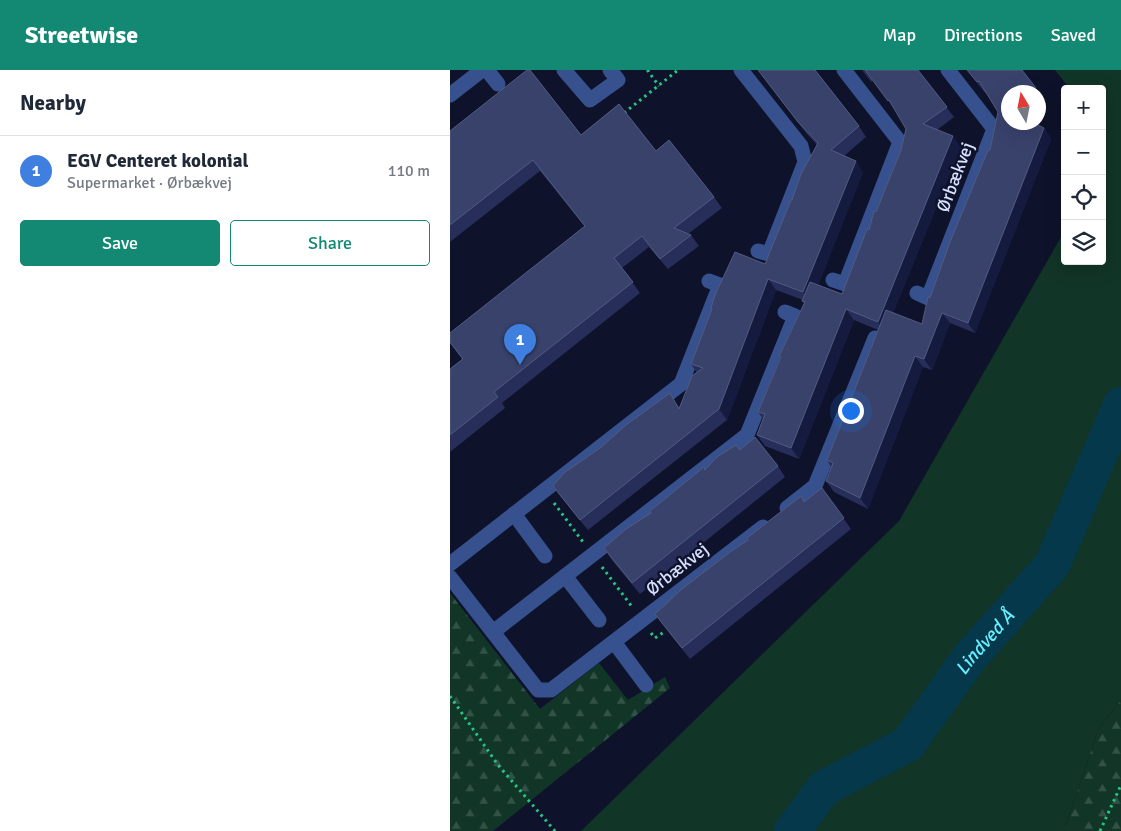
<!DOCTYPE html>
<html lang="en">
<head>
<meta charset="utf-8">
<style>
	:root { --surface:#fff; --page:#f2f2f3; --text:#1f2937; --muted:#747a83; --line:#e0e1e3; --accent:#138974 }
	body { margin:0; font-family:Signika,sans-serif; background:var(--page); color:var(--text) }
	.controls { position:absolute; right:15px; top:15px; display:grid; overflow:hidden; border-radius:5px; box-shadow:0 5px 20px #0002 }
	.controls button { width:45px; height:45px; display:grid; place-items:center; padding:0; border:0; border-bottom:1px solid var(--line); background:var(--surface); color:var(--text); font:25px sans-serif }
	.compass { position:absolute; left:551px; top:15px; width:45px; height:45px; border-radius:50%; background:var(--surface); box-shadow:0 5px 20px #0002; rotate:350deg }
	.you { position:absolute; left:400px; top:340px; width:18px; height:18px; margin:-12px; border:4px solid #fff; border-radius:50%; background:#1a73e8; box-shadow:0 0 0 8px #1a73e833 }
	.badge { display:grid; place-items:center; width:32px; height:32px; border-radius:50%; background:var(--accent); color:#fff; font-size:16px; font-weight:700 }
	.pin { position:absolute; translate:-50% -41px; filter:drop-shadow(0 1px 2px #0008) }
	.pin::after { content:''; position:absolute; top:26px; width:18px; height:15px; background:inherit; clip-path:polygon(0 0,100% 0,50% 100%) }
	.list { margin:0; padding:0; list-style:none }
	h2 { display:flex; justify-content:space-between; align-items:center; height:65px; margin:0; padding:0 20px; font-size:21px }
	h2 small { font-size:16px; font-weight:400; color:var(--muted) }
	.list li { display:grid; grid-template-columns:32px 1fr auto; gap:15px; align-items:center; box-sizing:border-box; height:70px; padding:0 20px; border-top:1px solid var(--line) }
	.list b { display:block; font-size:19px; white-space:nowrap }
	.list p { margin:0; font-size:16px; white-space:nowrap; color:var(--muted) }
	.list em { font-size:16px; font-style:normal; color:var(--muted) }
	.actions { display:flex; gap:10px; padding:15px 20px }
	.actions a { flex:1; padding:11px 0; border:1px solid var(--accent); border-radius:5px; text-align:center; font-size:18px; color:var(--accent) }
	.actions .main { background:var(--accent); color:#fff }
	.icon { flex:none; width:28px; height:28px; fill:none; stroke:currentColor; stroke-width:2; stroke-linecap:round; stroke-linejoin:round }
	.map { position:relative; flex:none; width:671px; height:761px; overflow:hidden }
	header { display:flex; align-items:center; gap:30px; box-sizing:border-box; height:70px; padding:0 25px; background:var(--accent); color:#fff }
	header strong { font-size:24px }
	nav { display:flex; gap:28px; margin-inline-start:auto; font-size:18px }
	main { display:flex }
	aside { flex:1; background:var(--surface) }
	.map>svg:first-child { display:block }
</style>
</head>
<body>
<header>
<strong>Streetwise</strong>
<nav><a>Map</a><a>Directions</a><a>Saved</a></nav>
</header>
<main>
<aside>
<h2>Nearby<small></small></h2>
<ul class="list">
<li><span class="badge" style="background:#3f7fe0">1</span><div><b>EGV Centeret kolonial</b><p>Supermarket · Ørbækvej</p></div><em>110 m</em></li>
</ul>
<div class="actions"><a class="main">Save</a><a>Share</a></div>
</aside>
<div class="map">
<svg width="671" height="761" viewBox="0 0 671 761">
	<defs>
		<pattern id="forest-firs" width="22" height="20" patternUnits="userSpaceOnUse" patternTransform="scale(1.25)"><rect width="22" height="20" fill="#113527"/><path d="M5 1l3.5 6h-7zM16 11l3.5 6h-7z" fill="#335247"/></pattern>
	</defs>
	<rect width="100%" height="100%" fill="#0e132b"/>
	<path fill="#113527" d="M605,0H671V630L648,660L614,761H131L449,451L615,160V191H652V19H620Z"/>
	<g fill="url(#forest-firs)">
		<path d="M0,523L90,639L149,593L178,630L215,607L220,618L43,761H0Z"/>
		<path d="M671,630V761H614L648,660Z"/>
	</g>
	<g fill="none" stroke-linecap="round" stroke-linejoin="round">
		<path stroke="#06384c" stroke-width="36" id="s1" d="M342,761L374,718L458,674L520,587L602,495L671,335"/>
		<g stroke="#26c583" stroke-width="3" stroke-dasharray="2.5 4" stroke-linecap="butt">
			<path d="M199,0L198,1L209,16"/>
			<path d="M174,43L228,0"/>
			<path d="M104,433L133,472"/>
			<path d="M152,497L183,538"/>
			<path d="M201,563L205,568L214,562"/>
			<path d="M0,626L48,695L105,761"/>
			<path d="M650,761L671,715"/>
		</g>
		<g stroke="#36518d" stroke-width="15">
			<path d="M37,0L48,14"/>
			<path d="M114,0L140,30L168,10L160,0"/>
			<path d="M291,0L351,76L355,92L319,184L308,181"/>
			<path d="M0,25L32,0"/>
			<path d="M383,210L395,214L450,72L394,0"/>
			<path d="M467,223L478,228L544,59L498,0"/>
			<path d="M337,438L365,416L425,268"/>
			<path d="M64,444L95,486"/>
			<path d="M0,494L231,314L270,215L259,211"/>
			<path d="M115,506L149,550"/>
			<path d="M0,507L88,620H101L313,457"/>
			<path d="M43,562L297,365L345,246L335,242"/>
			<path d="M164,572L196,615"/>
		</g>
	</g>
	<g fill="#262e59">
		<path d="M308,0L409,56L416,67L394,86L413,102L368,215L392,224L426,142L451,80L456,59L446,41L423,10L421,12L412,0H468L504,47L487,60L511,77L443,243L472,254L480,228L540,80L548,42L536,22L535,23L517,0H572L594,29L588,33V22H558L588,52V51L589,52L588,55L594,58L601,69L525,263L500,253L482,300L473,297L418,439L384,422L376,411L381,397L377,390L428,260L404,250L349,389L315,376L307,365L313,349L308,342L330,288L329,286L354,233L352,231L353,230L326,220L277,350L138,460L110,426L103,416L150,378L227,334L229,337L247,303L241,294L262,240L261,238L315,194L367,75L356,63Z"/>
		<path d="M0,61L131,65L206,81L264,127L272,138L238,164L241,165L249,176L218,199L199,177L172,198L190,223L52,333L55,338L0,382V299L12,289L0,273V263L135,157L90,101L0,172Z"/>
		<path d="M290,380L328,396L335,407L190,524L161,489L154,478L201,443L256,400Z"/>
		<path d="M372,418L401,459L240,589L213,555L205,544L298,470L355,431Z"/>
	</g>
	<g fill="#151b3f">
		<path d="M588,51L589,52L585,61L579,52H588Z"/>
		<path d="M594,58L601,69L525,263L518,253Z"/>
		<path d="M503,66L511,77L435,263L428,252Z"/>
		<path d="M406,91L413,102L361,232L353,222Z"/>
		<path d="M318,209L326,220L277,350L269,339Z"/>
		<path d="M396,239L404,250L349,389L341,378Z"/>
		<path d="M492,243L500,253L482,300L474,289Z"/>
		<path d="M465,286L473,297L418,439L410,428Z"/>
	</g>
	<g fill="#39426b" stroke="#525b82">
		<path d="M77,0H80L131,65L169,34L206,81L219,70L264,127L224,158L241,165L210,189L192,166L164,188L183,212L44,322L48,327L0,365V299L13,289L0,272V263L135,156L83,90L0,155V61Z"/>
		<path d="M308,0H365L409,56L381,80L406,91L353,222L318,209L269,339L130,450L103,416L114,403L150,378L176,355L220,323L229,339L242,306L253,298L241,294L262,239L261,238L265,225L285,182L315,194L341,130H342L351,104L368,73L348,52Z"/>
		<path d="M415,0H468L497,37L473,54L503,66L428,252L396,239L341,378L307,365L315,344L308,342L331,287L329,286L355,232L352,231L360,212L392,224L417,159L419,160L424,141L426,142L451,80L456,59L439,30L438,31Z"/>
		<path d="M517,0H572L586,18L581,22H558V52H582L594,58L518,253L492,243L474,289L465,286L410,428L376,411L383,393L377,390L436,240L472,254L478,227L480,228L500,172L538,80H540L548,42L529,11L527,12Z"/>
		<path d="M305,367L328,396L182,513L154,478L176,459L201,443L200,441L254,397L255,400L267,387L286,375L290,380Z"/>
		<path d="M372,418L394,448L232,578L205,544L232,519L280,482L298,470L297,468L351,426L354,432Z"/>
	</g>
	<g text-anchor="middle" stroke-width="5" stroke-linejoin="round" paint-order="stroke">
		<g font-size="18" fill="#d8e1ff" stroke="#0e132b">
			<text transform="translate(505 107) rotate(-69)" y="6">Ørbækvej</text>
			<text transform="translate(227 499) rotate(-38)" y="6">Ørbækvej</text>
		</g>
		<g font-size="19" font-style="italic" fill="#6ef" stroke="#0e132b">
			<text dy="7" stroke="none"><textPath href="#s1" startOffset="276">Lindved Å</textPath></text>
		</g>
	</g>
</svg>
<div class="controls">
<button>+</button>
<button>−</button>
<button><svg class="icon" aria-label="locate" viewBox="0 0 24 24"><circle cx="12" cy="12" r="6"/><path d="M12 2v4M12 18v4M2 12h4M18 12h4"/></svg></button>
<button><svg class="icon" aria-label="layers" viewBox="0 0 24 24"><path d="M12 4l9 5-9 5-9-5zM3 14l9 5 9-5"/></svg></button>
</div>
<svg class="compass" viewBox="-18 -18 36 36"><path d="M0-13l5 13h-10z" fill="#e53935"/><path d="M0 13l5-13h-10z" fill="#747a83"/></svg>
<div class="you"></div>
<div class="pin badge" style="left:70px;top:295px;background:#3f7fe0">1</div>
</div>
</main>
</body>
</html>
